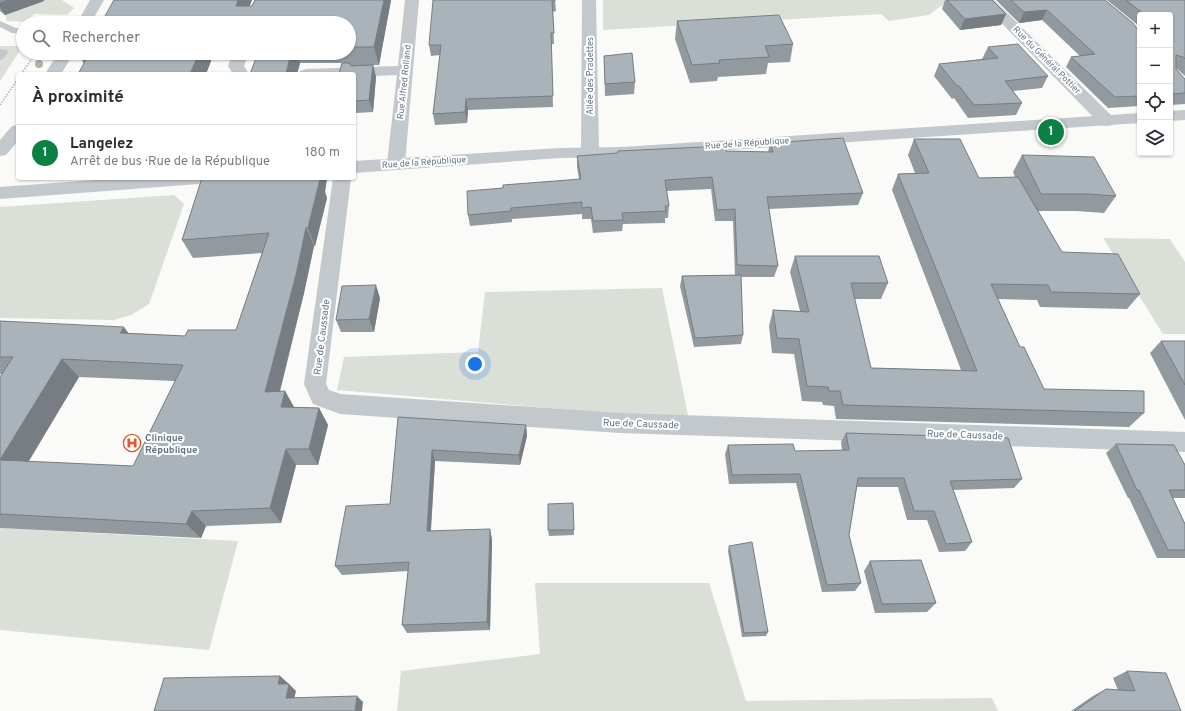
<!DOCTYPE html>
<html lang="fr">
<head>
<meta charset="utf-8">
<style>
	:root { --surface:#fff; --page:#f2f2f3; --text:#2b2b33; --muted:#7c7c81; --line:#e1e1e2; --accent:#0b8043 }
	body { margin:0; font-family:Overpass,sans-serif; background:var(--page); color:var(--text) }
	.controls { position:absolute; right:12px; top:12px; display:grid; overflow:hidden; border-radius:4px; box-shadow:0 1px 3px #0004 }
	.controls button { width:36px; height:36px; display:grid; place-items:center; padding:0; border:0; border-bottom:1px solid var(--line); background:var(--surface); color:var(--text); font:20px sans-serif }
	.you { position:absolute; left:475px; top:364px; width:14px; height:14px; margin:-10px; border:3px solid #fff; border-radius:50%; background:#1a73e8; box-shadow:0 0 0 6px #1a73e833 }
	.badge { display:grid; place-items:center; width:26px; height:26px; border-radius:50%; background:var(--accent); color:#fff; font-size:13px; font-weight:700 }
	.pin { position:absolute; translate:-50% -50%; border:2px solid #fff; box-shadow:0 1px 4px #0006 }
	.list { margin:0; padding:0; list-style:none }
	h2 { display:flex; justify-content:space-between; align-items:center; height:52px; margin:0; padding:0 16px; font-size:17px }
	h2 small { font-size:13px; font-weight:400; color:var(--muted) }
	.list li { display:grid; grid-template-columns:26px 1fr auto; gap:12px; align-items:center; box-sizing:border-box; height:56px; padding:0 16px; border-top:1px solid var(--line) }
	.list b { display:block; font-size:15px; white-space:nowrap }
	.list p { margin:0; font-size:13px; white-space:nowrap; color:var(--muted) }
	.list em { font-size:13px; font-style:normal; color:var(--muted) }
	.icon { flex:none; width:22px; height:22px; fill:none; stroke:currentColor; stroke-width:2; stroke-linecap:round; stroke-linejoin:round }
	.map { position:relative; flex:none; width:1185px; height:711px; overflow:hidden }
	.search { position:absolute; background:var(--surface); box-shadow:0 1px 3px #0004; left:16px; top:16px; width:340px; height:44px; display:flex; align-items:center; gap:10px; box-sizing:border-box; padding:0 14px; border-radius:22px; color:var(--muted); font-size:15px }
	.panel { position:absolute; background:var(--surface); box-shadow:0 1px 3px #0004; left:16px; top:72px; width:340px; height:108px; border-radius:4px }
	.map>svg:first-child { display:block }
</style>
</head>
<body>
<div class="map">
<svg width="1185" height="711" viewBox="0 0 1185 711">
	<rect width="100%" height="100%" fill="#fafaf8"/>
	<g fill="#dadfd7">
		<path d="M43,0H62L74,8L67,15L34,14L26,22L7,21L5,15Z"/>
		<path d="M603,0H949L929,15L889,21L881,14L603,30Z"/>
		<path d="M0,46H23L0,81Z"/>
		<path d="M174,195L184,204L149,304L131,315L114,320L0,318V207Z"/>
		<path d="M1103,238L1170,239L1185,262V334H1163Z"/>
		<path d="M662,288L689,420L337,390L344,357L478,352L485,292Z"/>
		<path d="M0,528L238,541L209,650L0,630Z"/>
		<path d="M535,583H709L746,701L992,698L998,711H397L401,671L540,654Z"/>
	</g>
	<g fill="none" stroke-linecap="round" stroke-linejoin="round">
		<g stroke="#bbbfc2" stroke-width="2" stroke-dasharray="1.5 1.5" stroke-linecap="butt">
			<path d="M21,74L36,53"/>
			<path d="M0,105L18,79"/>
		</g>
		<g fill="#c3c8cc" fill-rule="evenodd">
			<path d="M0,21L16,28H23V34L12,33L0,27Z"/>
			<path d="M0,49L7,50L8,52L3,59L0,60Z"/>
		</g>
		<g fill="#c3c8cc" fill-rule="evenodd">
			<path d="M90,0H104L91,23H77Z"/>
			<path d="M405,0H419L405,163L402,167L396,169L390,167L387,163L397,75L354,77V74H298L300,71L306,69L398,66Z"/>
			<path d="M582,0H596L599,151L596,155L590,156L584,155L581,151Z"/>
			<path d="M979,0H994L1113,117L1115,121L1113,125L1107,126L1101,125Z"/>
			<path d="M58,53H74L61,74H45Z"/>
			<path d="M233,53H249L244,66L249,74H233L228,66Z"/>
			<path d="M18,125V141L6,155L0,156V140L12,126Z"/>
			<path d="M333,178H351L326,384L329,390L341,394L620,413L1185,432V452L620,433L340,414L313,404L304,384Z"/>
		</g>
		<g fill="#c3c8cc" fill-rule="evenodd">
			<path d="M1185,110V120L1170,121V111Z"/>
			<path d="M1140,113V123L622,157L560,158L354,173V161L560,148L622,147Z"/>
			<path d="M121,178H208L205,182L199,184L0,199V187Z"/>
		</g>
	</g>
	<circle fill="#aab4a7" cx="39" cy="64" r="4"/>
	<g fill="#929a9f" fill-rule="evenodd">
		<path d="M0,0L44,1L5,15L0,11Z"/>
		<path d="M114,0H252L249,6H252L255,0H391L379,65H373L376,77L373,112L356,113V116L354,133V74L346,63H300L297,74H250L258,53H349V23Z"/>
		<path d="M555,0L556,11L553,12L554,44H551L553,107L468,110L467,123L435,125L433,114L440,55L431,56L429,45Z"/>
		<path d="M945,0H992L1006,14L1001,25L960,30L942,9Z"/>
		<path d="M996,0H1105L1140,33V106L1108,108L1066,67L1071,57L1080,56L1042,20L1019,23Z"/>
		<path d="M1107,0H1185V76L1176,68V69L1185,79V104L1170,105V15H1140V28L1139,26Z"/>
		<path d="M677,21L793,44L790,62L768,63L766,74L718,77L717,81L690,83L675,39Z"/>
		<path d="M988,47L1048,76L1042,88L1013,91L1022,103L1016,115L968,118L954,98L952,99L934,76L939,64L982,59Z"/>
		<path d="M84,53H214L206,74H78L84,64L81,58Z"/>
		<path d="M604,56L635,82L634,94L605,96Z"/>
		<path d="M914,139L979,178L1015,177L1013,172L1022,155L1116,196L1104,213L1076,211H1038L1062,252L1140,294L1127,309L1040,307L1037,300L998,299L1020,347L1044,389L1144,413L1129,427L836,419L834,406L823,405L822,402L802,401L794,354L772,353L769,326L773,310L800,311L790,272L795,256L888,283L881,299H854L871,368L961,370L892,190L898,174L915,173L908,155Z"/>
		<path d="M770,143L863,193L858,205L769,209L778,266L774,277H741L743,335L741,344L694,347L680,286L682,276L735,275L733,221H715L711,189L667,191L669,206L668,218H665V223L623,224L622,231L593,233L591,219H582V214L512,219V222L470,226L468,215L503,188L579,179L577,167V156L726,151L768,152Z"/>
		<path d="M202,178H327L325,192L327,198L315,246H314L304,293L280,392L285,391L294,407L319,408L328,425L318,465H296L281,523L206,526L201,538L0,528V377L2,374H0V321L129,333L185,336L236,330L262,253L193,258L182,240ZM79,377L175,381L133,466L28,462Z"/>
		<path d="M380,298L374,332H341L336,320Z"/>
		<path d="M1161,341H1185V420L1150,353Z"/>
		<path d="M398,417L526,425L527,436L520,465L435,461L431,531L492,539L490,630L407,633L402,625L408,571L342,575L335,566L390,504Z"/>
		<path d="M846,433L1022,479L1014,488L953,490L972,542L965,551L939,552L927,520H907L898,487H857L849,535L861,583L855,591L822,592L796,483L729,484L725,454L728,445L795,451L842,450L841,442Z"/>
		<path d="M1116,444L1185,465V498H1173L1185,524V558H1157L1129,498H1128L1106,453Z"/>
		<path d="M573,503L574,535L549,536L548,530Z"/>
		<path d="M729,546L768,632L766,636L742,637L728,551Z"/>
		<path d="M870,561L936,603L927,612L875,613L864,571Z"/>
		<path d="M1127,671L1181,711H1071L1093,696L1106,689L1118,690L1113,678Z"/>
	</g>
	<g fill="#777d82">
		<path d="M7,0H44V1L5,15L0,7V3Z"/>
		<path d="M238,0H252L243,23L236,6Z"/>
		<path d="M384,0H391L379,65L374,47Z"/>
		<path d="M1047,10L1042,20L1019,23L1024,12Z"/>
		<path d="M1006,14L1001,25L960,30L965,19Z"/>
		<path d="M199,53H214L206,74H190Z"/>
		<path d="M291,53H296L300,63L297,74H286Z"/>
		<path d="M373,65L376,77L373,112L369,100Z"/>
		<path d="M466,99L468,110L467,123L465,112Z"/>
		<path d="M354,108L356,116L354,133Z"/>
		<path d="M317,178H327L325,192L327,198L315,246L308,228Z"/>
		<path d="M306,228L314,246L304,293L275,409L265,392Z"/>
		<path d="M376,285L380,298L374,332L369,319Z"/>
		<path d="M124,327L137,345L120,333Z"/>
		<path d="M62,359L79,377L20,476L0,461V460Z"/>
		<path d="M285,391L295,409L281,407Z"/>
		<path d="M319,408L328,425L318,465L309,449Z"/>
		<path d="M526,425L527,436L520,465L519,455Z"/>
		<path d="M286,449L296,465L281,523L270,508Z"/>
		<path d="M432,450L435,461L430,541L427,531Z"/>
		<path d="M192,511L206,526L201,538L186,524Z"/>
		<path d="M490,529L492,539L490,630L487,622Z"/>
		<path d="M280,676L288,683L286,691L278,684Z"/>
		<path d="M289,684L296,691L293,704L286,698Z"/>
		<path d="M357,696L363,702L362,711H355Z"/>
	</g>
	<g fill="#aab3b9" stroke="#777d82">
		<path d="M0,0H7L0,3Z"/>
		<path d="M114,0H238L236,6H252L255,0H384L374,47H349V23H101Z"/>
		<path d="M433,0H555V1H552L554,33H551L553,96L466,99L465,112L433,114L441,45H429Z"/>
		<path d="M947,0H992L1006,14L965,19Z"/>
		<path d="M1011,0H1105L1133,23L1140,33V96L1115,97L1071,57L1095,54L1047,10L1024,12Z"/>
		<path d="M1126,0H1185V59L1183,57L1176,55V69L1185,79V93L1170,94V15H1145Z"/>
		<path d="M779,15L793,44L765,46L769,57L719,60L720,63L692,65L677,21Z"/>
		<path d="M1018,44L1048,76L1005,81L1022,103L974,105L959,86H957L939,64L998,58L988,47Z"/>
		<path d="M84,53H199L190,74H78L87,58H81Z"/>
		<path d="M258,53H291L286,74H250Z"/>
		<path d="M632,53L635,82L605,84L604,56Z"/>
		<path d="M342,63H349L351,66L373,65L369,100L354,101V74H339Z"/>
		<path d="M843,138L863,193L767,197L778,266L737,265L735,209L717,210L712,177L665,180L669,206H665L666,211L622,213L623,220L593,221L591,207L582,208V202L511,208V211L468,215L467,191L503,188V185L581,179L577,156L618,153V151L724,146L726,151L773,152L770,143Z"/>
		<path d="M914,139H960L979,178L1018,177L1062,252L1118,254L1140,294L1051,292L1048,285L991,284L1020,347H1024L1044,389L1144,391V413L843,405L840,391H829L828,387L807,386L799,339L777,338L773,310L809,312L795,256H879L888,283H851L871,368L977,371L898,174L929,173Z"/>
		<path d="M1022,155L1094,157L1116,196L1087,194H1041Z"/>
		<path d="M202,178H317V180L320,179L308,228H306L296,275L265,392L285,391L281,407L319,408L309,449H286L270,508L192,511L186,524L0,514V460L133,466L183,365L62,359L0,460V377L13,357H0V321L124,327L120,333L185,336L188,330H236L269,233L182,240Z"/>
		<path d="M741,275L743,335L695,338L682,276Z"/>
		<path d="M376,285L369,319L336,320L342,286Z"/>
		<path d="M1161,341H1185V385Z"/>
		<path d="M398,417L526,425L519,455L432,450L427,531L490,529L487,622L402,625L409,562L335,566L346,506L390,504Z"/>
		<path d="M846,433L1008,438L1022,479L950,481L972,542L946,544L934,511H914L904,478H858L849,535L861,583L827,585L800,474L732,475L728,445L793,444L795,451L849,450Z"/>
		<path d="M1116,444L1174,445L1185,465V490H1169L1185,524V550H1168L1139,490H1137Z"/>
		<path d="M573,503L574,530H548V504Z"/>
		<path d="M752,542L768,632L744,633L729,546Z"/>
		<path d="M921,560L936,603L882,604L870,561Z"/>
		<path d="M1127,671L1166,673L1181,711H1075L1106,689L1135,691Z"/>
		<path d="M280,676L278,684H289L286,698L357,696L355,711H154L164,678Z"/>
	</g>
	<defs>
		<symbol id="hospital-ring" viewBox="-11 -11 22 22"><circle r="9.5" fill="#fff" stroke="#e4572e" stroke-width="1.5"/><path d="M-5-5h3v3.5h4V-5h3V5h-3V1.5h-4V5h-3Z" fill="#e4572e"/></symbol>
	</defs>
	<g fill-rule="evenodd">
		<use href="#hospital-ring" x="122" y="433" width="20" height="20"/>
	</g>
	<g text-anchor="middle" stroke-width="4" stroke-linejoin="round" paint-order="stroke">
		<g font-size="9" fill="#657683" stroke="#fff">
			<text transform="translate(1047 60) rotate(45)" y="3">Rue du Général Pottier</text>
			<text transform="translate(590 76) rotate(-90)" y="3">Allée des Pradettes</text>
			<text transform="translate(404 82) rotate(-84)" y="3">Rue Alfred Rolland</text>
			<text transform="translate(747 143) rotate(-4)" y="3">Rue de la République</text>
			<text transform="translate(424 162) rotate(-4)" y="3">Rue de la République</text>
		</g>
		<g font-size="10" fill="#657683" stroke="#fff">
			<text transform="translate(321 337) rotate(-83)" y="4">Rue de Caussade</text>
			<text transform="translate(641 423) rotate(2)" y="4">Rue de Caussade</text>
			<text transform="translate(965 434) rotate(2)" y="4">Rue de Caussade</text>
		</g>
		<g font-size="10" font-weight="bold" fill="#657683" stroke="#fff" text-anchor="start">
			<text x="145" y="441">Clinique<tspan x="145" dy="12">République</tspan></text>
		</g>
	</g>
</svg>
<div class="controls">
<button>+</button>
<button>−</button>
<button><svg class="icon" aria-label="locate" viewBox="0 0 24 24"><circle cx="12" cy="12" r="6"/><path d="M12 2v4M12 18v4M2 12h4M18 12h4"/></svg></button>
<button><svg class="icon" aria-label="layers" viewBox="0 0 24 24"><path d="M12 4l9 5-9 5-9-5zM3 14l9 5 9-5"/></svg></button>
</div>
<div class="you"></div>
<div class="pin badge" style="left:1051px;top:132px">1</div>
<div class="search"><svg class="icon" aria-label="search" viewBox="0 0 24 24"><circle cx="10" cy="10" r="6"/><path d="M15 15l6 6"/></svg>Rechercher</div>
<section class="panel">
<h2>À proximité<small></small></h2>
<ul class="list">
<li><span class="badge">1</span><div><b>Langelez</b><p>Arrêt de bus · Rue de la République</p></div><em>180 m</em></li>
</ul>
</section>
</div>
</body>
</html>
